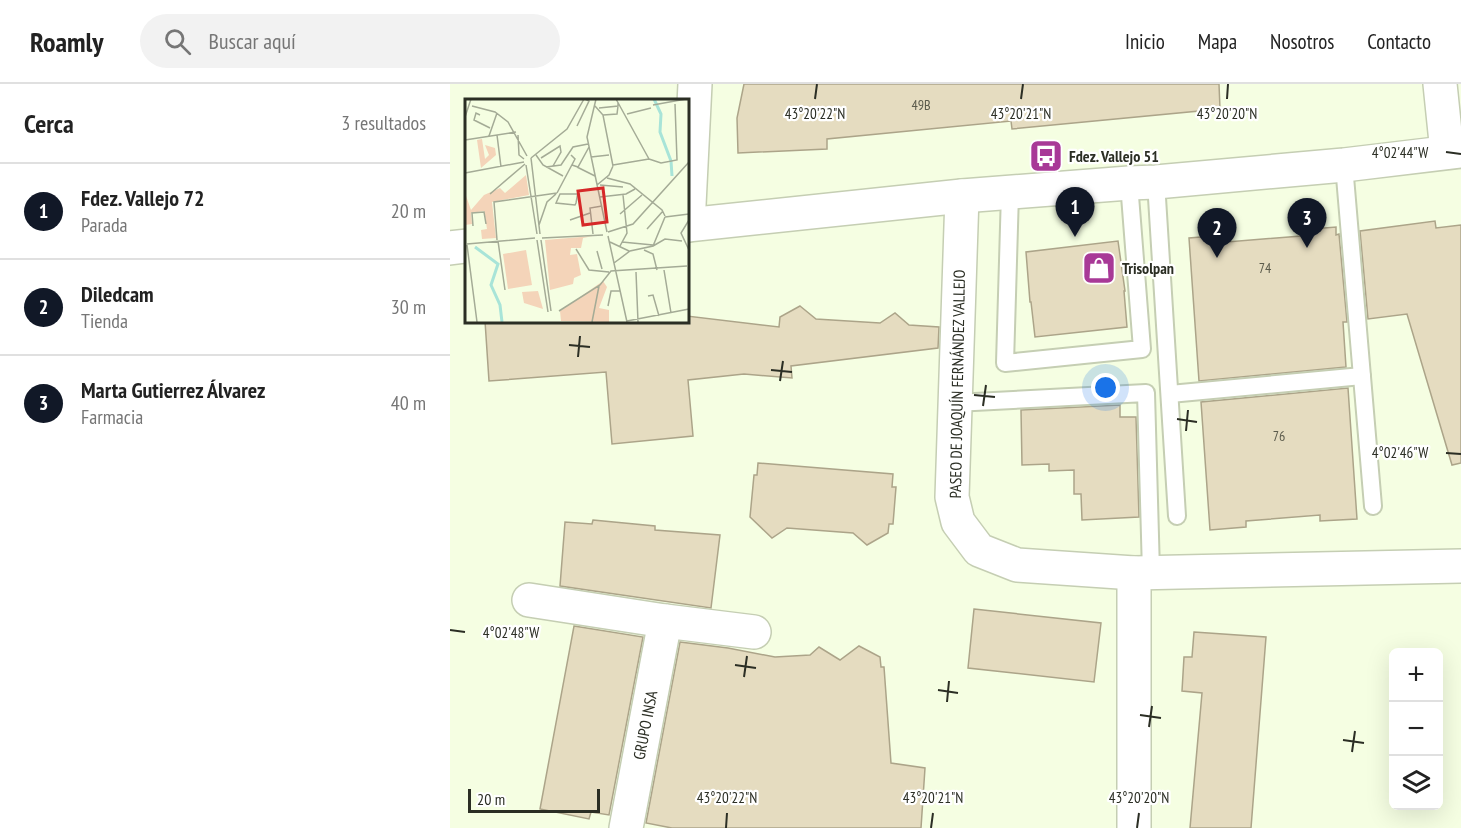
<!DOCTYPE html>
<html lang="es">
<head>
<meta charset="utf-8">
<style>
	:root { --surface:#fff; --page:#f2f2f2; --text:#222; --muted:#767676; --line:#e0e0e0; --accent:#111827 }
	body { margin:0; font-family:"PT Sans Narrow",sans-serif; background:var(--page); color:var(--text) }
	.controls { position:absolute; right:18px; bottom:18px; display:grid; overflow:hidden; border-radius:9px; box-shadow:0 6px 24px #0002 }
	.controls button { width:54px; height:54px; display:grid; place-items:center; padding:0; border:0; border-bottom:2px solid var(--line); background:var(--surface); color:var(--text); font:30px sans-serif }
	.scale { position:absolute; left:18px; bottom:15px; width:132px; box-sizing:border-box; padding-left:6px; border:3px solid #2b2e24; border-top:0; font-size:16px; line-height:21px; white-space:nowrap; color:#2b2e24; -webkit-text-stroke:4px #fff; paint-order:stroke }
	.you { position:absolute; left:656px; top:304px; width:21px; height:21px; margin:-15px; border:4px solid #fff; border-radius:50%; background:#1a73e8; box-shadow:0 0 0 9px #1a73e833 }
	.badge { display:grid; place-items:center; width:39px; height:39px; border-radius:50%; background:var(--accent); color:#fff; font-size:20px; font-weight:700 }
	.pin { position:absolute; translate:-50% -50px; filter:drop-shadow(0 2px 3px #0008) }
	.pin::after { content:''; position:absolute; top:32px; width:21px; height:18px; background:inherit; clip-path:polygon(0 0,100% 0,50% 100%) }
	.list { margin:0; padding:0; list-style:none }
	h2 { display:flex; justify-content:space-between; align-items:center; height:78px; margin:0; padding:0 24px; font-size:26px }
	h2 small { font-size:20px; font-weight:400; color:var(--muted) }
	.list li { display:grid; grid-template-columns:39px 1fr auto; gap:18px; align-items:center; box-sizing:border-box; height:96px; padding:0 24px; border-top:2px solid var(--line) }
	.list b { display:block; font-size:22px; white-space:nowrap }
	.list p { margin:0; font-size:20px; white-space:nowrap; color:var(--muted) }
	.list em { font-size:20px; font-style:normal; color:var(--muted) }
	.icon { flex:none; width:33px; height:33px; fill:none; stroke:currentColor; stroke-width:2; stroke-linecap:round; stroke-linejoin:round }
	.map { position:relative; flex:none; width:1011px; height:744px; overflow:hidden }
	header { display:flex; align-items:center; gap:36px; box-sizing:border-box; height:84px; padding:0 30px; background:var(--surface); border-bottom:2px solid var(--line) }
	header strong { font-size:28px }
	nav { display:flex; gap:33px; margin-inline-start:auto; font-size:21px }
	.search { width:420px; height:54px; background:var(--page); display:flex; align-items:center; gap:15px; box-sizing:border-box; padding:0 21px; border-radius:33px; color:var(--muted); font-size:22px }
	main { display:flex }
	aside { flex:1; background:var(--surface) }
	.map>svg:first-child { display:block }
</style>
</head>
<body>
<header>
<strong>Roamly</strong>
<div class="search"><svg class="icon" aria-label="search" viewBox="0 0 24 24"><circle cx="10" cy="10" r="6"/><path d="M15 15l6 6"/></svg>Buscar aquí</div>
<nav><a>Inicio</a><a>Mapa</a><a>Nosotros</a><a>Contacto</a></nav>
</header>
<main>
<aside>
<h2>Cerca<small>3 resultados</small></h2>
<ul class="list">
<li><span class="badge">1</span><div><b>Fdez. Vallejo 72</b><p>Parada</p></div><em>20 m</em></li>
<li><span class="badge">2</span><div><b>Diledcam</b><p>Tienda</p></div><em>30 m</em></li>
<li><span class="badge">3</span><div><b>Marta Gutierrez Álvarez</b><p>Farmacia</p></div><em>40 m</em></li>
</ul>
</aside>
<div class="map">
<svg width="1011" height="744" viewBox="0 0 1011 744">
	<rect width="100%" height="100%" fill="#f5fee2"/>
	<g fill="#e5dcc0" stroke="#aca489" stroke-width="1.5">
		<path d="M294,0H769L770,25L562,45L561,37L377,55V65L288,69L287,34Z"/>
		<path d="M985,137L986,144L1011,141V379L1002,381L957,230L918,235L910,147Z"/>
		<path d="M886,143V151L889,150L897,238H893L896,283L749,297L739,154L776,151L777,158L813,155L851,152L850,146Z"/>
		<path d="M668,157L675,207H674L677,243L585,253L581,218H580L576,168Z"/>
		<path d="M350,222L366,235L430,239L445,229L459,241L489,243L488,264L341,282L342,294L294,290L238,296L243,352L162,360L156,288L39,297L35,237H237V232L329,243L330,233Z"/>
		<path d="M898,304L907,435L870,437V431L796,437V443L760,446L751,318Z"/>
		<path d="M670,321V333H686L689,433L632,436L631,410H624V386L599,387V380L572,381L571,326Z"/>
		<path d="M308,379L443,390L442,403H446L443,440H439L438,449L417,461L403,449L337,444L322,454L300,433L304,391H307Z"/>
		<path d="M143,436L205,442V446L270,451L261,524L110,502L115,438L142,440Z"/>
		<path d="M524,525L651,539L644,598L518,584Z"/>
		<path d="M124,542L193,553L159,731L141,728L139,735L90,725Z"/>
		<path d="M744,548L816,553L801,744H740L752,609L732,607L734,573H742Z"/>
		<path d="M230,558L278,564L325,573L360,571L369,563L390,576L409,562L430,573L431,583H434L441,679L475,684L471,744H222L196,739Z"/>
	</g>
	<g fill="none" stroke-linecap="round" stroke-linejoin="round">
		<defs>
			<g id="lane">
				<path d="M894,81L923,422"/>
				<path d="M706,98L727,432"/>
				<path d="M560,109L555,279L692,265L679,99"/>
				<path d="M720,310L912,292"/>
				<path d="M505,319L696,309L701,488"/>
			</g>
			<g id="street">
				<path d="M990,0L997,68"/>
				<path d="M512,112L502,413L508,438L529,466L567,481L684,489L1011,482"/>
				<path d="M238,141L245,0"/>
				<path d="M684,489V744"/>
				<path d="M79,516L215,537L304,548"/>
				<path d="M176,744L215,537"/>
			</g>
			<g id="secondary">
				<path d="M237,141L512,112L679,99L706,98L894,81L1011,67"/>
				<path d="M0,164L16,162"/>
			</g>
		</defs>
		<use href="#lane" stroke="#c5ceb3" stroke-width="20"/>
		<use href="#street" stroke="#c5ceb3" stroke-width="36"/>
		<use href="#secondary" stroke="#c5ceb3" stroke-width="36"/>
		<use href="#lane" stroke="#fff" stroke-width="16"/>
		<use href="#street" stroke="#fff" stroke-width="33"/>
		<use href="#secondary" stroke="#fff" stroke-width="33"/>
	</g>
	<path fill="none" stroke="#2b2e24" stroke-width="2" d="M365,15L367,0M571,15L573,0M777,15L778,0M996,68L1011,70M119,261L140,263M128,273L130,252M321,286L342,288M330,297L333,277M524,311L545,313M533,322L536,301M727,335L747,338M736,347L738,326M996,369L1011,370M0,546L15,548M285,581L306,584M294,593L297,572M488,606L508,609M497,618L499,597M690,631L711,634M699,643L702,622M893,656L914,659M902,668L905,647M276,744L277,729M481,744L483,729M687,744L689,729"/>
	<defs>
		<symbol id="bus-square" viewBox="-11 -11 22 22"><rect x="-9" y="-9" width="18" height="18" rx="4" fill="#a83997" stroke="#fff"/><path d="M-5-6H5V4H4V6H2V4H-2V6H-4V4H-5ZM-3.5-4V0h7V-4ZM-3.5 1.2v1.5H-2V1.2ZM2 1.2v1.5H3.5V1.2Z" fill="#fff"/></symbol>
		<symbol id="shop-square" viewBox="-11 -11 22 22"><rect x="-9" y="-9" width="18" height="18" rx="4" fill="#a83997" stroke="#fff"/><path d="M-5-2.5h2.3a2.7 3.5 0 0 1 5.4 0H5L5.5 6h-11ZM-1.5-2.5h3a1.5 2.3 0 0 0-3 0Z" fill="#fff"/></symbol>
	</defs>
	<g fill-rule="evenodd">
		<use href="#bus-square" x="577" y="53" width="38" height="38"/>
		<use href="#shop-square" x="630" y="165" width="38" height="38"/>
	</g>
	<g text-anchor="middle" stroke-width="4.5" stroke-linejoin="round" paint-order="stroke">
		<g font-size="14" fill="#5a5a4b">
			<text x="471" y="26">49B</text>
			<text x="815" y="189">74</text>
			<text x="829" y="357">76</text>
		</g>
		<g font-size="16" font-weight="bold" fill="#2b2e24" stroke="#fff" text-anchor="start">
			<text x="619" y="78">Fdez. Vallejo 51</text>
			<text x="672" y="190">Trisolpan</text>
		</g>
		<g font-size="16" fill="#2b2e24" stroke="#fff">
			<text transform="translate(507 300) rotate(-89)" y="6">PASEO DE JOAQUÍN FERNÁNDEZ VALLEJO</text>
			<text transform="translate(195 641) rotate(-79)" y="6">GRUPO INSA</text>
		</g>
	</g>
	<g transform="translate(15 15)">
		<rect width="224" height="224" fill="#f5fee2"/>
		<path d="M17,40L20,60L24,56L20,46L30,49L31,56L16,69L12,41ZM61,76L64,96L27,103L31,139L17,140L16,131L22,130L19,112L6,114L7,125L0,126V94L6,111L19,96L35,89L40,94ZM128,137L118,139L116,149H106L105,156L112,155L116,176L109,179L108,185L85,191L80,141ZM138,182L142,188L134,209L144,211V223L96,222L95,212Z" fill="#f4d4b9"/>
		<path d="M61,151L67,186L43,190L38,155Z" fill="#f4d4b9"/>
		<path d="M73,192L78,210L59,204L57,193Z" fill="#f4d4b9"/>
		<path fill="none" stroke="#a8e4d8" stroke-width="3" d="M189,0L196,15L195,33L206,62L207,77M10,148L33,165L26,186L35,206L37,223"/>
		<path fill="none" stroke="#a4ab96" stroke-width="1.5" d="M131,0L122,38L142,133M151,0L184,60M188,6L221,0M7,7L30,13L43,23L62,57M130,7L138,16L148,67M134,9L153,7V4M162,15L186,9M15,16L11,14L9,21L25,29M138,16L152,15L153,7M0,18L6,0M112,27L124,2L120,0M32,36L36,68M53,36L54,56L59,60M24,37L32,14M0,41L51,33M71,56L78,66L98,77M126,58L144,56M66,59L102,30L119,0M66,59L75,135M76,59L95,47L96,53L88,67M184,60L196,64L212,61L210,5M61,66L72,135M107,66L113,68L124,48M148,66L184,60M81,68L96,66L108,48L123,45M112,68L130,77M0,74L59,63M142,79L165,85L197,111L200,117M132,86L144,76L148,67M135,86L158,88M92,94L110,60L106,56M25,95L60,65M112,95H95L91,104L110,106L111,104L113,93M135,98L161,95L170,90M155,115L177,96M200,118L224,115M105,121L125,114M224,121L216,134L224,151M74,126L82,103L91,95M8,127L7,114L19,113L21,125M182,130L198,112M143,133L168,125L224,63M128,135L125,109L137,107M143,137L162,223M77,139L138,136M32,141L29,103L92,94M72,141L83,213M76,141L86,212M33,142L40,191M145,143L164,152M157,143L188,146M2,145L70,139M2,146L12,223M155,147L162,134L158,96M188,147L200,140L217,142M111,150L124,171L144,173M179,151L188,155L192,171M132,152L137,170M149,164L165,152L188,147L200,118M199,171L206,214M171,173L173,223M183,197L188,196L194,217M143,207L146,192H155M94,212L135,186L146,172L222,167M162,222L224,210M127,223L134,187"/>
		<path fill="#d62828" fill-opacity="0.15" stroke="#d62828" stroke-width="3" d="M138,89L142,123L118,126L113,92Z"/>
		<rect width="224" height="224" fill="none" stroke="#2b2e24" stroke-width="3"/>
	</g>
	<g font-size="15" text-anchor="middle" fill="#2b2e24" stroke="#fff" stroke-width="4.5" stroke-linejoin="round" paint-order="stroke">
		<text x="365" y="35">43°20'22"N</text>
		<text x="571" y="35">43°20'21"N</text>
		<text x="777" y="35">43°20'20"N</text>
		<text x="950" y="74">4°02'44"W</text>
		<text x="950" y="374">4°02'46"W</text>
		<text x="61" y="554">4°02'48"W</text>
		<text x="277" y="719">43°20'22"N</text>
		<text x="483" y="719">43°20'21"N</text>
		<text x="689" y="719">43°20'20"N</text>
	</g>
</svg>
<div class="controls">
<button>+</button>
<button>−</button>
<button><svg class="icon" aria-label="layers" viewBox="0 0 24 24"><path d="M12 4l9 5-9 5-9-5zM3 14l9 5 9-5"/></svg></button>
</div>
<div class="scale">20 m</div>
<div class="you"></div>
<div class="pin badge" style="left:625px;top:153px">1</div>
<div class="pin badge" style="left:767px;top:174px">2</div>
<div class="pin badge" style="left:857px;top:164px">3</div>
</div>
</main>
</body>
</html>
